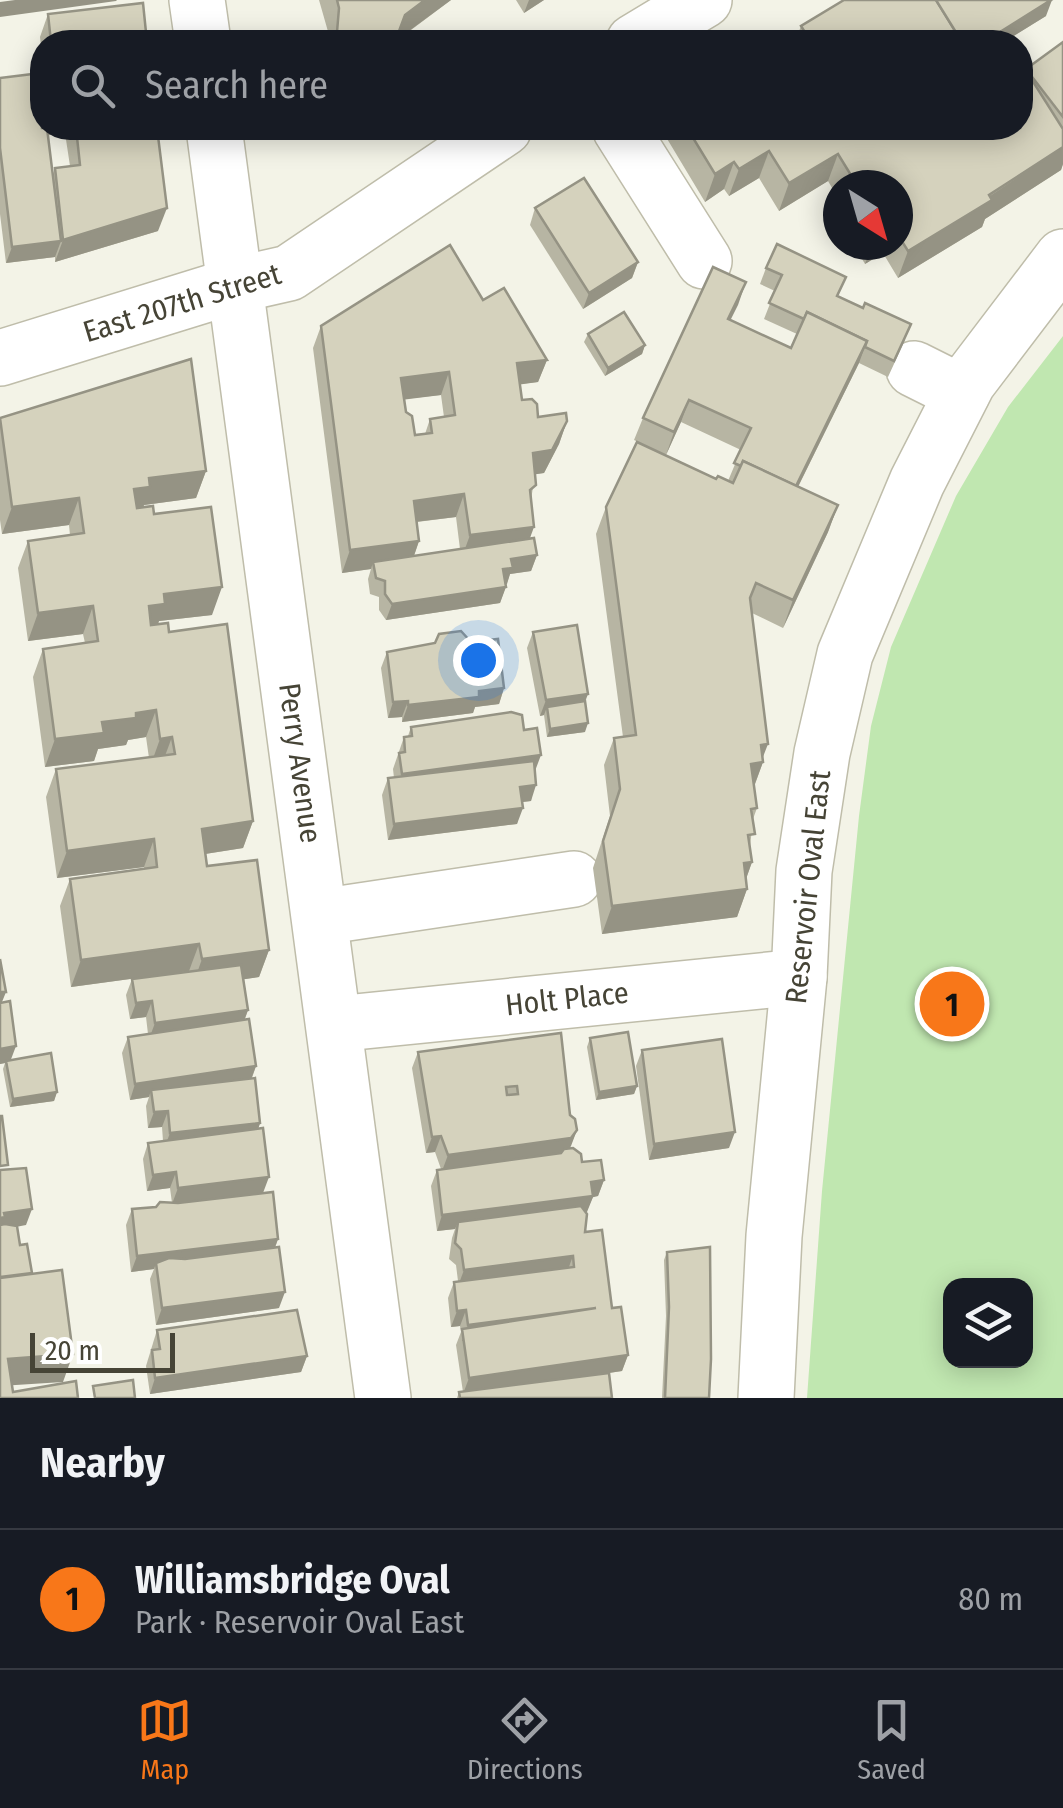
<!DOCTYPE html>
<html lang="en">
<head>
<meta charset="utf-8">
<style>
	:root { --surface:#171b24; --page:#242831; --text:#f1f3f6; --muted:#9ea1a6; --line:#363941; --accent:#f87719 }
	body { margin:0; font-family:"Fira Sans Condensed",sans-serif; background:var(--page); color:var(--text) }
	.controls { position:absolute; right:30px; bottom:30px; display:grid; overflow:hidden; border-radius:20px; box-shadow:0 5px 25px #0003 }
	.controls button { width:90px; height:90px; display:grid; place-items:center; padding:0; border:0; border-bottom:2px solid var(--line); background:var(--surface); color:var(--text); font:50px sans-serif }
	.compass { position:absolute; left:823px; top:170px; width:90px; height:90px; border-radius:50%; background:var(--surface); box-shadow:0 5px 25px #0003; rotate:143deg }
	.scale { position:absolute; left:30px; bottom:25px; width:145px; box-sizing:border-box; padding-left:10px; border:5px solid #464436; border-top:0; font-size:28px; line-height:35px; white-space:nowrap; color:#464436; -webkit-text-stroke:8px #fff; paint-order:stroke }
	.you { position:absolute; left:478px; top:660px; width:35px; height:35px; margin:-25px; border:8px solid #fff; border-radius:50%; background:#1a73e8; box-shadow:0 0 0 15px #1a73e833 }
	.badge { display:grid; place-items:center; width:65px; height:65px; border-radius:50%; background:var(--accent); color:#111; font-size:32px; font-weight:700 }
	.pin { position:absolute; translate:-50% -50%; border:5px solid #fff; box-shadow:0 2px 10px #0006 }
	.list { margin:0; padding:0; list-style:none }
	h2 { display:flex; justify-content:space-between; align-items:center; height:130px; margin:0; padding:0 40px; font-size:42px }
	h2 small { font-size:32px; font-weight:400; color:var(--muted) }
	.list li { display:grid; grid-template-columns:65px 1fr auto; gap:30px; align-items:center; box-sizing:border-box; height:140px; padding:0 40px; border-top:2px solid var(--line) }
	.list b { display:block; font-size:38px; white-space:nowrap }
	.list p { margin:0; font-size:32px; white-space:nowrap; color:var(--muted) }
	.list em { font-size:32px; font-style:normal; color:var(--muted) }
	.icon { flex:none; width:55px; height:55px; fill:none; stroke:currentColor; stroke-width:2; stroke-linecap:round; stroke-linejoin:round }
	.map { position:relative; flex:none; width:1063px; height:1398px; overflow:hidden }
	.search { position:absolute; background:var(--surface); box-shadow:0 5px 25px #0003; left:30px; right:30px; top:30px; height:110px; display:flex; align-items:center; gap:25px; box-sizing:border-box; padding:0 35px; border-radius:40px; color:var(--muted); font-size:38px }
	.sheet { height:270px; background:var(--surface) }
	nav { display:flex; justify-content:space-around; align-items:center; box-sizing:border-box; height:140px; border-top:2px solid var(--line); background:var(--surface); font-size:28px; color:var(--muted) }
	nav a { display:grid; justify-items:center; gap:5px }
	nav .on { color:var(--accent) }
	.map>svg:first-child { display:block }
</style>
</head>
<body>
<div class="map">
<svg width="1063" height="1398" viewBox="0 0 1063 1398">
	<rect width="100%" height="100%" fill="#f3f3e7"/>
	<path fill="#c0e7b0" fill-rule="evenodd" d="M1063,336V1398H807L822,1191L859,816L871,726L891,647L956,496L1008,407ZM950,1286H1026V1360H950Z"/>
	<g fill="none" stroke-linecap="round" stroke-linejoin="round">
		<defs>
			<g id="minor">
				<path d="M197,0L203,42"/>
				<path d="M634,42L704,0"/>
				<path d="M214,128L383,1398"/>
				<path d="M620,128L704,261"/>
				<path d="M0,358L236,285L289,273L504,128"/>
				<path d="M914,369L962,393"/>
				<path d="M320,917L574,879"/>
				<path d="M335,1024L799,977"/>
				<path d="M766,1398L774,1236L799,977L804,871L822,753L845,654L917,482L968,382L1063,257"/>
			</g>
		</defs>
		<use href="#minor" stroke="#bfbdaa" stroke-width="58"/>
		<use href="#minor" stroke="#fff" stroke-width="55"/>
	</g>
	<g fill="#b7b5a3" fill-rule="evenodd">
		<path d="M319,0H451L395,42H329V35Z"/>
		<path d="M516,0H544L524,13Z"/>
		<path d="M48,14L147,42H42V128H157L158,231L55,262V257L6,263L0,214V78L35,74L42,55L40,37ZM65,133L70,166L55,168L53,174L48,135Z"/>
		<path d="M1046,16L1004,42H795L801,26Z"/>
		<path d="M1063,42V164L1061,170L985,219L982,227L898,278L883,253L865,264L854,245H898V185H838V198L828,181L779,211L759,178L729,196L724,189L705,202L663,132L665,128H1020L1026,69Z"/>
		<path d="M535,208L638,262L632,278L583,309L530,225Z"/>
		<path d="M766,268L839,297L905,340L888,377L859,363L798,487L838,505L828,532L783,628L752,613L763,762L754,787L757,808L753,819L750,847L752,862L746,879L747,889L737,917L602,934L593,868L610,816L604,765L614,738L623,737L596,534L606,507L716,479L728,481L741,450L681,422L666,455L634,440L643,418L746,282L730,320L791,348L797,334L764,319L775,291L760,284Z"/>
		<path d="M483,300L547,360L538,382L520,384L522,400L538,417L567,421L559,444L544,473L535,474L531,500L530,538L537,555L531,571L510,574L500,603L386,620L379,610V597L370,594L368,579L371,569L342,573L313,348L321,326ZM441,395L444,417L430,419L425,434L415,435L406,412L404,399ZM456,517L460,549L414,556L419,541L417,522Z"/>
		<path d="M588,334L645,345L642,354L605,376L584,342Z"/>
		<path d="M0,418L206,471L196,498L144,505L143,507L154,514L212,615L159,621L158,624L169,632L253,821L243,848L205,854L207,866L269,950L259,977L244,979L248,1010L245,1019L256,1066L252,1078L260,1123L258,1129L263,1193L278,1239L275,1248L279,1308L156,1325L150,1279L154,1269L131,1272L126,1225L132,1209L156,1207L172,1203L170,1188L147,1191L143,1159L148,1143L163,1141L162,1127L148,1128L146,1106L149,1097L130,1100L122,1053L128,1037L148,1034L146,1017L130,1019L126,995L132,979L189,971L71,987L60,906L70,879L144,869V867L57,878L46,797L56,769L149,758L146,737L128,740L126,745L98,749L94,761L45,767L33,677L43,649L85,643L83,634L28,641L18,568L28,541L70,535L69,525L2,534L0,520Z"/>
		<path d="M533,632L585,701V732L547,737L544,715L540,716L527,648Z"/>
		<path d="M387,652L504,688L499,704L475,707L473,713L402,722V717L388,718L381,668Z"/>
		<path d="M411,727L524,730L535,771L531,801L522,802L517,824L388,840L382,795L388,778H394L393,769L404,737L408,736Z"/>
		<path d="M0,959L2,1003L11,1060L57,1092L54,1101L10,1107L3,1069L5,1063L0,1064Z"/>
		<path d="M561,1033L570,1115L577,1130L569,1149L604,1180L598,1196L593,1197L586,1212L585,1232L628,1355L622,1371L609,1373L612,1398H457L459,1392H463L456,1345L461,1332L460,1326L451,1327L448,1298L454,1282L458,1281L456,1265L449,1259L452,1238L455,1229L437,1231L431,1186L437,1170L441,1169L435,1152L426,1153L412,1068L418,1052Z"/>
		<path d="M590,1038L637,1086L634,1094L596,1100L587,1047Z"/>
		<path d="M642,1050L729,1148L649,1160L636,1066Z"/>
		<path d="M667,1252L709,1398H662L666,1316L664,1260Z"/>
		<path d="M157,1330L307,1356L301,1372L150,1394L146,1366Z"/>
	</g>
	<g fill="#959384">
		<path d="M15,0H117L116,1L0,17V2Z"/>
		<path d="M425,0H451L394,42L405,15Z"/>
		<path d="M529,0H544L524,13Z"/>
		<path d="M1052,0L1046,16L1004,42H984Z"/>
		<path d="M43,128H67L65,133L40,136Z"/>
		<path d="M1063,147V164L1061,170L985,219L982,227L898,278L908,251Z"/>
		<path d="M769,151L759,178L729,196L739,169Z"/>
		<path d="M838,154L828,181L779,211L789,183Z"/>
		<path d="M734,162L724,189L705,202L715,174Z"/>
		<path d="M167,208L158,231L55,262L63,240Z"/>
		<path d="M61,241L55,257L6,263L12,247Z"/>
		<path d="M872,245H886L883,253L865,264Z"/>
		<path d="M638,262L632,278L583,309L589,293Z"/>
		<path d="M746,282L738,305L720,341L728,319Z"/>
		<path d="M867,341L859,363L785,513L794,490Z"/>
		<path d="M645,345L642,354L605,376L608,368Z"/>
		<path d="M547,360L538,382L509,386L517,363Z"/>
		<path d="M449,372L441,395L393,401L401,378Z"/>
		<path d="M689,400L681,422L666,455L674,432Z"/>
		<path d="M567,421L559,444L544,473L524,476L533,453Z"/>
		<path d="M206,471L196,498L144,505L140,515L124,517L134,489L149,478Z"/>
		<path d="M464,494L456,517L406,523L414,501Z"/>
		<path d="M79,498L69,525L2,534L12,507Z"/>
		<path d="M838,505L828,532L783,628L793,600Z"/>
		<path d="M534,527L526,549L462,557L470,535Z"/>
		<path d="M419,541L411,564L373,562L371,569L342,573L350,550Z"/>
		<path d="M537,555L531,571L510,574L507,584L498,585L503,569L511,559Z"/>
		<path d="M222,587L212,615L159,621L155,631L139,633L149,606L164,594Z"/>
		<path d="M506,587L500,603L386,620L392,604Z"/>
		<path d="M93,606L83,634L28,641L38,613Z"/>
		<path d="M504,688L499,704L475,707L473,713L402,722L408,705L479,691Z"/>
		<path d="M588,694L582,710L547,707L544,715L540,716L546,700Z"/>
		<path d="M408,701L402,717L388,718L393,702Z"/>
		<path d="M156,710L146,737L128,740L126,745L98,749L94,761L45,767L55,739L102,722L136,713Z"/>
		<path d="M588,723L585,732L547,737L550,729Z"/>
		<path d="M172,737L162,764L150,767L160,739Z"/>
		<path d="M768,744L761,762H763L753,789L751,764L761,745Z"/>
		<path d="M541,755L535,771L396,790L402,774Z"/>
		<path d="M536,785L531,801L514,803L520,787Z"/>
		<path d="M523,808L517,824L388,840L394,824Z"/>
		<path d="M253,821L243,848L192,856L202,829Z"/>
		<path d="M154,839L144,867L57,878L67,851Z"/>
		<path d="M752,862L742,890L744,863Z"/>
		<path d="M747,889L737,917L602,934L612,906Z"/>
		<path d="M199,944L189,971L71,987L81,960Z"/>
		<path d="M269,950L259,977L192,987L202,959Z"/>
		<path d="M0,992H6L0,1007Z"/>
		<path d="M152,1001L146,1017L130,1019L136,1003Z"/>
		<path d="M248,1010L242,1026L149,1039L155,1023Z"/>
		<path d="M16,1046L10,1062L0,1064V1049Z"/>
		<path d="M256,1066L250,1082L151,1090L149,1097L130,1100L135,1084Z"/>
		<path d="M637,1086L634,1094L596,1100L599,1092Z"/>
		<path d="M57,1092L54,1101L10,1107L13,1099Z"/>
		<path d="M168,1111L162,1127L148,1128L154,1112Z"/>
		<path d="M260,1123L255,1139L164,1149L170,1133Z"/>
		<path d="M577,1130L571,1146L566,1154L442,1171L448,1155Z"/>
		<path d="M735,1132L729,1148L649,1160L654,1144Z"/>
		<path d="M441,1136L435,1152L426,1153L432,1137Z"/>
		<path d="M176,1172L170,1188L147,1191L153,1175Z"/>
		<path d="M269,1177L263,1193L172,1204L178,1188Z"/>
		<path d="M604,1180L598,1196L593,1197L587,1212L457,1229L458,1222L455,1229L437,1231L442,1215Z"/>
		<path d="M32,1209L26,1225L0,1230V1218L4,1213Z"/>
		<path d="M278,1239L272,1255L156,1263L154,1269L131,1272L137,1256Z"/>
		<path d="M573,1256L567,1272L458,1286L464,1270Z"/>
		<path d="M285,1292L279,1308L156,1325L162,1308Z"/>
		<path d="M596,1308L590,1324L462,1341L468,1325Z"/>
		<path d="M466,1310L460,1326L451,1327L457,1311Z"/>
		<path d="M73,1354L63,1382L0,1386L8,1359Z"/>
		<path d="M628,1355L622,1371L463,1394L469,1378Z"/>
		<path d="M307,1356L301,1372L150,1394L155,1378Z"/>
	</g>
	<g fill="#d5d2bd" stroke="#959384" stroke-width="2.5" fill-rule="evenodd">
		<path d="M337,0H425L405,15L395,42H332L337,32L339,8Z"/>
		<path d="M844,0H936L962,42H811L801,26Z"/>
		<path d="M936,0H1051L984,42H962Z"/>
		<path d="M143,3L147,42H51L48,14Z"/>
		<path d="M1063,42V117L1026,69Z"/>
		<path d="M1020,61L1063,129V147L989,195L992,200L908,251L898,235V185H857L838,154L789,183L769,151L739,169L734,162L715,174L687,128H1020Z"/>
		<path d="M41,73L42,89V128H47L61,241L12,247L0,148V78Z"/>
		<path d="M76,128H157L167,208L63,240L55,168L80,165Z"/>
		<path d="M584,178L638,262L589,293L535,208Z"/>
		<path d="M777,244L846,277L837,296L863,308L865,303L911,324L894,361L865,347L867,341L807,312L804,319L769,303L782,275L766,268Z"/>
		<path d="M450,245L483,300L504,288L547,360L517,363L522,400L532,399L537,404L538,417L566,413L567,421L552,450L533,453L536,485L530,490L534,527L470,535L464,494L414,501L419,541L350,550L321,326ZM449,372L455,415L430,419L432,433L415,435L412,416L406,412L401,378Z"/>
		<path d="M713,267L746,282L728,319L791,348L807,312L867,341L796,486L743,461L741,466L734,463L751,428L689,400L674,432L643,418Z"/>
		<path d="M624,312L645,345L608,368L588,334Z"/>
		<path d="M191,359L206,471L149,478L150,487L134,489L137,508L153,506L154,514L211,507L222,587L164,594L165,604L149,606L151,625L168,623L169,632L227,624L253,821L202,829L207,866L257,860L269,950L202,959L199,944L81,960L70,879L157,867L154,839L67,851L56,769L175,754L172,737L160,739L156,710L136,713V718L102,722L104,733L55,739L43,649L98,641L93,606L38,613L28,541L84,533L79,498L12,507L0,418Z"/>
		<path d="M637,442L716,479L718,476L733,483L743,461L838,505L793,600L756,583L750,598L768,744L761,745L763,762L751,764L757,808L751,809L755,834L748,835L752,862L744,863L747,889L612,906L603,841L620,789L614,738L636,735L606,507Z"/>
		<path d="M534,538L537,555L511,559L513,568L503,569L506,587L392,604L385,594V581L376,578L373,562Z"/>
		<path d="M577,625L588,694L546,700L533,632Z"/>
		<path d="M461,631L471,642L498,639L504,688L479,691V697L408,705V701L393,702L387,652L435,643L439,634Z"/>
		<path d="M585,701L588,723L550,729L547,707Z"/>
		<path d="M511,712L522,715L524,730L537,728L541,755L402,774L399,753L405,752L404,737L412,736L411,727Z"/>
		<path d="M534,761L536,785L520,787L523,808L394,824L388,778Z"/>
		<path d="M0,959L6,992H0Z"/>
		<path d="M241,965L248,1010L155,1023L152,1001L136,1003L132,979Z"/>
		<path d="M10,1001L16,1046L0,1049V1003Z"/>
		<path d="M249,1019L256,1066L135,1084L128,1037Z"/>
		<path d="M628,1032L637,1086L599,1092L590,1038Z"/>
		<path d="M561,1033L570,1115L575,1119L577,1130L571,1138L448,1155L441,1136L432,1137L418,1052ZM517,1086L518,1094L507,1095L506,1087Z"/>
		<path d="M722,1039L735,1132L654,1144L642,1050Z"/>
		<path d="M51,1053L57,1092L13,1099L6,1061Z"/>
		<path d="M255,1078L260,1123L170,1133L168,1111L154,1112L151,1090Z"/>
		<path d="M0,1116H2L8,1165L0,1166Z"/>
		<path d="M263,1128L269,1177L178,1188L176,1172L153,1175L148,1143Z"/>
		<path d="M573,1148L581,1154L582,1162L601,1160L604,1180L591,1182L593,1196L442,1215L437,1170L561,1153L564,1149Z"/>
		<path d="M26,1168L32,1209L4,1213L5,1217L0,1218V1170Z"/>
		<path d="M273,1192L278,1239L137,1256L132,1209L156,1207L160,1202L178,1203Z"/>
		<path d="M581,1206L587,1214L585,1232L602,1230L612,1308L621,1307L628,1355L469,1378L462,1329L596,1308L468,1325L466,1310L457,1311L454,1282L574,1267L573,1256L464,1270L461,1249L455,1243L458,1222Z"/>
		<path d="M5,1224L17,1226L20,1245L27,1244L32,1273L0,1277V1225Z"/>
		<path d="M279,1247L285,1292L162,1308L156,1263L169,1258L185,1259Z"/>
		<path d="M710,1247L711,1359L709,1398H665L669,1307L667,1252Z"/>
		<path d="M62,1270L73,1354L8,1359L13,1392L76,1381L78,1398H0V1278Z"/>
		<path d="M297,1310L307,1356L155,1378L152,1350L160,1349L157,1330Z"/>
		<path d="M609,1373L612,1398H460L459,1392Z"/>
		<path d="M133,1380L135,1398H95L93,1386Z"/>
	</g>
	<g text-anchor="middle" stroke-width="8" stroke-linejoin="round" paint-order="stroke">
		<g font-size="30" fill="#464436" stroke="#fff">
			<text transform="translate(182 303) rotate(-17)" y="10">East 207th Street</text>
			<text transform="translate(300 763) rotate(82)" y="10">Perry Avenue</text>
			<text transform="translate(808 887) rotate(-84)" y="10">Reservoir Oval East</text>
			<text transform="translate(567 999) rotate(-6)" y="10">Holt Place</text>
		</g>
	</g>
</svg>
<div class="controls">
<button><svg class="icon" aria-label="layers" viewBox="0 0 24 24"><path d="M12 4l9 5-9 5-9-5zM3 14l9 5 9-5"/></svg></button>
</div>
<svg class="compass" viewBox="-18 -18 36 36"><path d="M0-13l5 13h-10z" fill="#e53935"/><path d="M0 13l5-13h-10z" fill="#9ea1a6"/></svg>
<div class="scale">20 m</div>
<div class="you"></div>
<div class="pin badge" style="left:952px;top:1004px">1</div>
<div class="search"><svg class="icon" aria-label="search" viewBox="0 0 24 24"><circle cx="10" cy="10" r="6"/><path d="M15 15l6 6"/></svg>Search here</div>
</div>
<section class="sheet">
<h2>Nearby<small></small></h2>
<ul class="list">
<li><span class="badge">1</span><div><b>Williamsbridge Oval</b><p>Park · Reservoir Oval East</p></div><em>80 m</em></li>
</ul>
</section>
<nav>
<a class="on"><svg class="icon" aria-label="map" viewBox="0 0 24 24"><path d="M3 6l6-2 6 2 6-2v14l-6 2-6-2-6 2zM9 4v14M15 6v14"/></svg>Map</a>
<a><svg class="icon" aria-label="directions" viewBox="0 0 24 24"><path d="M12 3l9 9-9 9-9-9zM9 14v-3h6M13 9l2 2-2 2"/></svg>Directions</a>
<a><svg class="icon" aria-label="saved" viewBox="0 0 24 24"><path d="M7 4h10v16l-5-4-5 4z"/></svg>Saved</a>
</nav>
</body>
</html>
